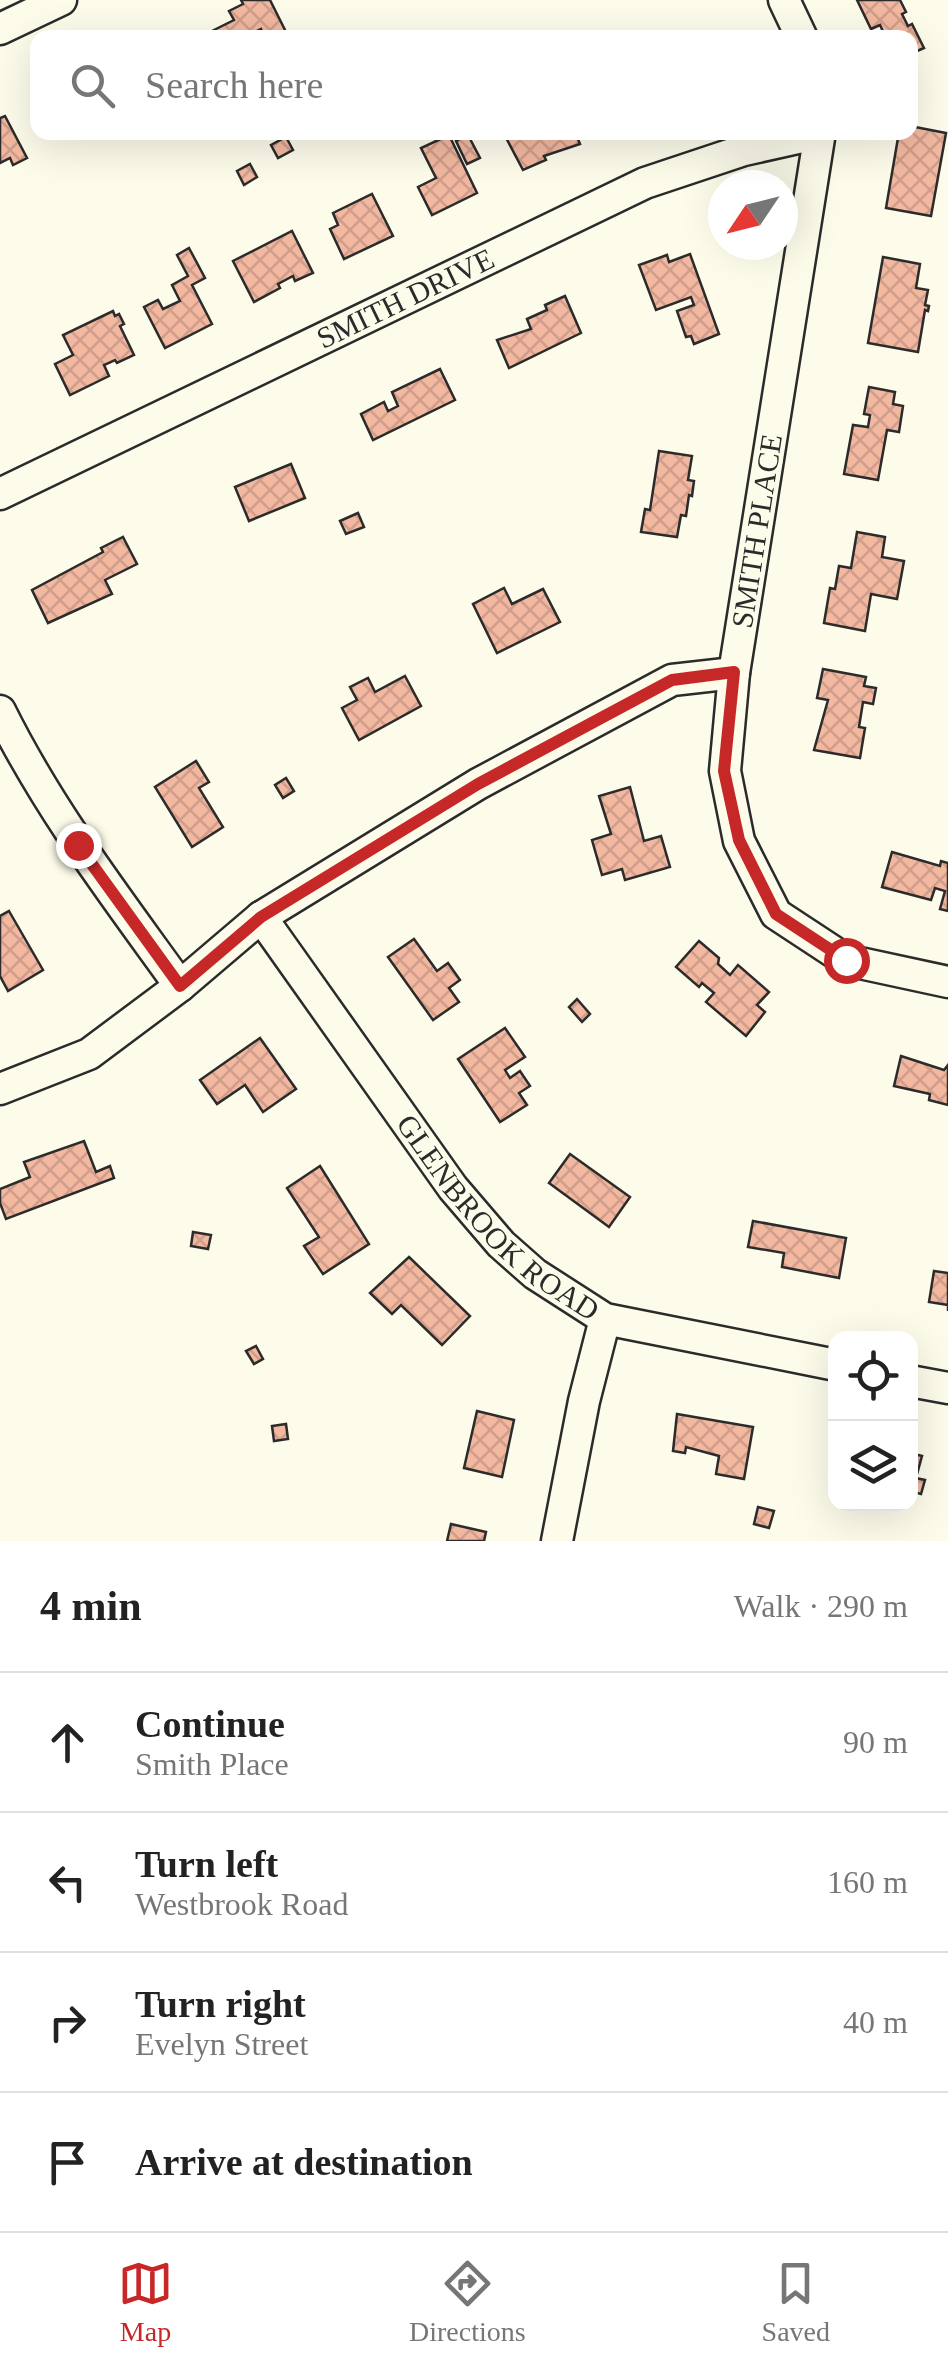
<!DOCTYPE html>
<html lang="en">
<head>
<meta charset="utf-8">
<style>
	:root { --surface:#fff; --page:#f6f6f6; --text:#222; --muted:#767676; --line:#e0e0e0; --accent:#c62828 }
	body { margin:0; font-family:Georgia,serif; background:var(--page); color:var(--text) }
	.controls { position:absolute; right:30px; bottom:30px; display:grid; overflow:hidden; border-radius:20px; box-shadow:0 10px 40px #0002 }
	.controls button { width:90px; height:90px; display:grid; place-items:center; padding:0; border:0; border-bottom:2px solid var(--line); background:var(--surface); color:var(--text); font:50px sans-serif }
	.compass { position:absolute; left:708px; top:170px; width:90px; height:90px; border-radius:50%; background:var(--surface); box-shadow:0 10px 40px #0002; rotate:235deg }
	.stop { position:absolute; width:30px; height:30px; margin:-22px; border:8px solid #c62828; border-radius:50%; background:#fff }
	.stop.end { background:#c62828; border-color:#fff; box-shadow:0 2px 10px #0008 }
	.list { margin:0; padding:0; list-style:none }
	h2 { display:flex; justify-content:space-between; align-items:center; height:130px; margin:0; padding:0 40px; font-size:42px }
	h2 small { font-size:32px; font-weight:400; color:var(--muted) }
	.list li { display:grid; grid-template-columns:65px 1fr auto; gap:30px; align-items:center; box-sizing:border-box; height:140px; padding:0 40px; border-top:2px solid var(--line) }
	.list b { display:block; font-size:38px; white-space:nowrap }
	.list p { margin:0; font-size:32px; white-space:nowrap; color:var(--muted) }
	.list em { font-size:32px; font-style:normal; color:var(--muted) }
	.icon { flex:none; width:55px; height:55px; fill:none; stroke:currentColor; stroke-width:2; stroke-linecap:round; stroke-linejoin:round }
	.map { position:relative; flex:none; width:948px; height:1541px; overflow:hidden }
	.search { position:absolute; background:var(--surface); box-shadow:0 10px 40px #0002; left:30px; right:30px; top:30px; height:110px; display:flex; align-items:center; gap:25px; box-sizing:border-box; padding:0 35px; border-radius:20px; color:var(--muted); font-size:38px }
	.sheet { height:690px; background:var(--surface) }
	nav { display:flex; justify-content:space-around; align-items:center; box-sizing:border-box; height:140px; border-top:2px solid var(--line); background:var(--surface); font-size:28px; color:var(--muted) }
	nav a { display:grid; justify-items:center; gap:5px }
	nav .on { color:var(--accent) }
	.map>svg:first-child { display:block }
</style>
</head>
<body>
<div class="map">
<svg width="948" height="1541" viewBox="0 0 948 1541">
	<defs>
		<pattern id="building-cross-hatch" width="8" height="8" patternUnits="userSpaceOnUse" patternTransform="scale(2.5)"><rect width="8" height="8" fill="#f2b8a0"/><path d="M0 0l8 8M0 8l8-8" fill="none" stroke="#d09e8a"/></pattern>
	</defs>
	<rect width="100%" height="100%" fill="#fdfbea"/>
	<g fill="url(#building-cross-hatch)" stroke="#2b2b2b" stroke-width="2.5">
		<path d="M241,0H270L285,30L284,36L265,38L261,29L243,38H215L212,31L234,20L229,11L243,4Z"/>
		<path d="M857,0H900L906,12L902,14L908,26L912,24L924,48L910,54V38H886L880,25L871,29Z"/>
		<path d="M5,116L27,158L13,165L10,158L0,163V118Z"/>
		<path d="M910,126L946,133L931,216L886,208L899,132H910Z"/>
		<path d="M503,132H575L580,144L544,156L546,160L523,170Z"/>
		<path d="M449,135L477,193L432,215L418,187L436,178L421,148Z"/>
		<path d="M468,135L480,158L467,164L456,141Z"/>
		<path d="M286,137L293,150L278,158L271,145Z"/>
		<path d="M250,164L257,177L244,185L237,171Z"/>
		<path d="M372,194L393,236L344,259L330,229L338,225L333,213Z"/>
		<path d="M292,231L313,273L295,281L293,276L278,284L280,288L254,302L233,261Z"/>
		<path d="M189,248L205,278L192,285L212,324L165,348L144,307L158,300L163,309L180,301L172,285L188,276L177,255Z"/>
		<path d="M690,254L719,334L694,344L691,336L686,337L677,311L694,305L691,297L656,310L639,265L667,255L669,262Z"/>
		<path d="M883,257L920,264L916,288L928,290L925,305L929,306L928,311L925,310L918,352L868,343Z"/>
		<path d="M565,296L581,333L509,368L497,340L531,329L527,319L547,310L545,305Z"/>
		<path d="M113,311L115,316L119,314L124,324L120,326L134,355L117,363L115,360L104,365L109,376L70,395L55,364L73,355L63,335Z"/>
		<path d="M440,369L455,400L373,440L361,414L384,402L388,411L398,406L392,392Z"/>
		<path d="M869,387L895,392L893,404L903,406L899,432L887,430L878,480L844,474L853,425L868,427L870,415L864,414Z"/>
		<path d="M659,451L692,456L688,480L694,481L692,496L689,495L686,516L681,515L677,537L641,532L645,509L650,510Z"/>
		<path d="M291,464L305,498L249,521L235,487Z"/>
		<path d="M358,513L364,527L346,534L340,521Z"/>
		<path d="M857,532L885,537L882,557L904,561L897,599L871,594L865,631L824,623L830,588L835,589L839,566L851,568Z"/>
		<path d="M123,537L137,564L105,580L112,594L48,623L32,590L103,552L101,548Z"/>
		<path d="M504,588L512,604L543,589L560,622L497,653L473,604Z"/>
		<path d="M823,669L866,677L864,686L876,688L873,704L863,702L859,727L865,728L860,758L814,750L828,700L817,698Z"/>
		<path d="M405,676L421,706L359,740L342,708L357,700L350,687L368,678L375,692Z"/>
		<path d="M196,761L209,782L199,788L223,827L192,847L155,787Z"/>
		<path d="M286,778L294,791L283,798L275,785Z"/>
		<path d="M630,787L644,841L661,836L670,867L625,880L622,869L602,875L592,840L611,834L599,796Z"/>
		<path d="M892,852L940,866L941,861L948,863V911L940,909L945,891L935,888L931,900L882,887Z"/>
		<path d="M9,911L43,970L8,991L0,976V916Z"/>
		<path d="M414,939L437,971L448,963L460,980L449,988L459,1002L433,1020L388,957Z"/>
		<path d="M699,941L719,958L718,964L730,975L738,965L769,992L757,1005L765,1012L746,1036L706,1002L714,993L702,983L699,987L676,967Z"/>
		<path d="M577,999L590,1014L582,1022L569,1007Z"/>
		<path d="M505,1028L525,1057L505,1070L510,1078L520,1071L530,1086L519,1093L527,1105L500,1122L458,1059Z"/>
		<path d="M260,1038L296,1089L263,1112L245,1085L217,1104L200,1080Z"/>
		<path d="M901,1056L944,1070L948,1065V1105L929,1100L930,1094L894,1086Z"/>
		<path d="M84,1141L96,1172L110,1166L114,1178L6,1219L0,1203V1189L30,1177L24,1162Z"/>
		<path d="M570,1154L630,1197L609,1227L549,1183Z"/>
		<path d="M320,1166L369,1244L323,1274L304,1246L319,1237L287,1188Z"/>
		<path d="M753,1221L846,1238L839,1278L782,1267L784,1253L748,1247Z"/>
		<path d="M193,1232L211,1235L208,1249L191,1246Z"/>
		<path d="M409,1257L470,1316L442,1345L401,1305L392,1314L370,1293Z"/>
		<path d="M934,1271L948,1273V1311V1305L929,1302Z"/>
		<path d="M256,1346L263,1359L254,1364L246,1351Z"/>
		<path d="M477,1411L514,1420L502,1477L464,1468Z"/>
		<path d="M677,1414L753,1427L744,1479L716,1474L719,1456L686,1447L685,1453L673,1451Z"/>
		<path d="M286,1424L288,1439L274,1441L272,1426Z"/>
		<path d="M910,1453L922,1456L916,1478L925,1480L921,1494L910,1491Z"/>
		<path d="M758,1507L774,1511L769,1528L754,1524Z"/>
		<path d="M451,1524L486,1532L484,1541H447Z"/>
	</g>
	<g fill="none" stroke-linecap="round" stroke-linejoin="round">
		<defs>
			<g id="minor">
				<path d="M784,0L802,38"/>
				<path d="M0,29L61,0"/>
				<path d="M820,132L734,673L725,771L739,841L776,914L846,960L948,982"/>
				<path id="s1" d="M0,494L645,183L744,150L820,133"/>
				<path d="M0,711C49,810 116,897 180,986"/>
				<path id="s2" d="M261,917L453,1188L501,1244L535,1274L605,1319L836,1365"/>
				<path d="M0,1089L89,1054L180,986L261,917L478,784L672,680L734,673"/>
				<path d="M910,1381L948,1388"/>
				<path d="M557,1541L584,1401L605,1319"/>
			</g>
		</defs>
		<use href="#minor" stroke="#2b2b2b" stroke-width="35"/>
		<use href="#minor" stroke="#fdfbea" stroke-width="30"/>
	</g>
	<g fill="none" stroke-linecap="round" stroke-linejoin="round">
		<path stroke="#c62828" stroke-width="12" d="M78,845L180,986L261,917L478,784L672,680L734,672L724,771L739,840L776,914L846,960"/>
	</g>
	<g text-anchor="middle" stroke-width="8" stroke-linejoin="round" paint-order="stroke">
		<g font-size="30" fill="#2b2b2b" stroke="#fdfbea">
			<text dy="10" stroke="none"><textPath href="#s1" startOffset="450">SMITH DRIVE</textPath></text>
			<text transform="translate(757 531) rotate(-81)" y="10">SMITH PLACE</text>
			<text dy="10" stroke="none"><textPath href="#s2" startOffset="385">GLENBROOK ROAD</textPath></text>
		</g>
	</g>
</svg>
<div class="controls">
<button><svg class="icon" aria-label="locate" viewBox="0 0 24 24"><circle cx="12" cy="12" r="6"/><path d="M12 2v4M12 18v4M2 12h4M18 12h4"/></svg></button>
<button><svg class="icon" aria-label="layers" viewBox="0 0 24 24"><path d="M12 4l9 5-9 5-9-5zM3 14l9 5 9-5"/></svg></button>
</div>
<svg class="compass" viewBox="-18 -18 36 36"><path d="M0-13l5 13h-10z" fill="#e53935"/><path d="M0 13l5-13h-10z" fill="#767676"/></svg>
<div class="stop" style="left:846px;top:960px"></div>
<div class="stop end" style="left:78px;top:845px"></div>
<div class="search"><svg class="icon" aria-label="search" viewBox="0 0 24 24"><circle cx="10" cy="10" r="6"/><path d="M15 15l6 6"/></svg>Search here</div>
</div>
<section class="sheet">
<h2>4 min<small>Walk · 290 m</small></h2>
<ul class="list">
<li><svg class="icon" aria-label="ahead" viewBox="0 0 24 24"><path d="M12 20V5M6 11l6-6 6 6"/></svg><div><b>Continue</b><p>Smith Place</p></div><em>90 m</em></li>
<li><svg class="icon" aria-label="left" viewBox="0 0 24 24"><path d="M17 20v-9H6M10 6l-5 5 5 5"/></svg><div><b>Turn left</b><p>Westbrook Road</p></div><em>160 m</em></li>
<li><svg class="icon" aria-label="right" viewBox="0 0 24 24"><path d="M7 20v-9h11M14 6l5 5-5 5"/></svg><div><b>Turn right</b><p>Evelyn Street</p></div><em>40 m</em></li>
<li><svg class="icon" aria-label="arrive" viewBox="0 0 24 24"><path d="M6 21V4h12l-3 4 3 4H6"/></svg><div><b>Arrive at destination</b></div></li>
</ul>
</section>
<nav>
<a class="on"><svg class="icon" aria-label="map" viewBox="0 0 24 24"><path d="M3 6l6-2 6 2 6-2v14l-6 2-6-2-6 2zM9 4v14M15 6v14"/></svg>Map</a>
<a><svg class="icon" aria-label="directions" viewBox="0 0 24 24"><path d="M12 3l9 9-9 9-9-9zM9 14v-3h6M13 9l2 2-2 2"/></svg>Directions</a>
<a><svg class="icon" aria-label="saved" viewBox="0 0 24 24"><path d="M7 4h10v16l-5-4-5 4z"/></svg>Saved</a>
</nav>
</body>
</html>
